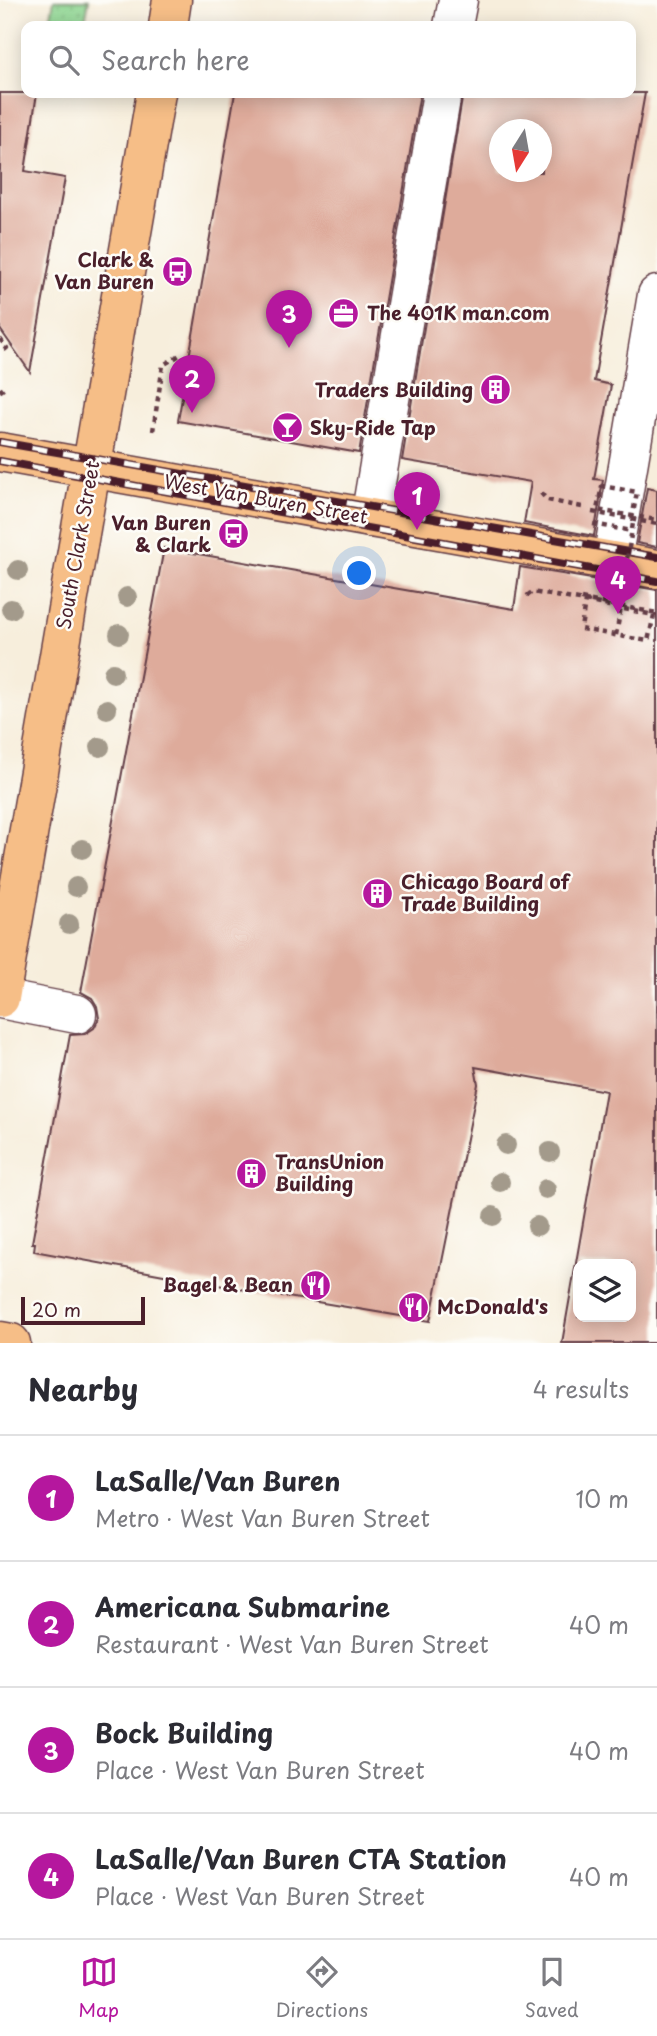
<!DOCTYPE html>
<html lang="en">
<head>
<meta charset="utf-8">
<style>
	:root { --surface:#fff; --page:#f7f7f7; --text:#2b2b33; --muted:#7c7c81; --line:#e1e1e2; --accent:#b5179e }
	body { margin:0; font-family:"Playpen Sans",sans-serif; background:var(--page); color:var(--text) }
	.controls { position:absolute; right:21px; bottom:21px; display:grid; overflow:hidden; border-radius:14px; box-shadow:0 4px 18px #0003 }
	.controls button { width:63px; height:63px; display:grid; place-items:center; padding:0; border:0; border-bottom:2px solid var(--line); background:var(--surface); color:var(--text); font:35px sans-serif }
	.compass { position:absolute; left:489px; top:119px; width:63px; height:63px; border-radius:50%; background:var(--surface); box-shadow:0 4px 18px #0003; rotate:191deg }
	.scale { position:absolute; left:21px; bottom:18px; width:124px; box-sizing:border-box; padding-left:7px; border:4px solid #4a1f2b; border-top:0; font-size:19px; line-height:24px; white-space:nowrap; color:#4a1f2b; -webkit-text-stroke:5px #fdfcf7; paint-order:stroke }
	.you { position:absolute; left:360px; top:574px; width:24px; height:24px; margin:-18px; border:5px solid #fff; border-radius:50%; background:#1a73e8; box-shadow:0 0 0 10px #1a73e833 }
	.badge { display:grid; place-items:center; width:46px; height:46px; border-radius:50%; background:var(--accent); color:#fff; font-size:23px; font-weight:700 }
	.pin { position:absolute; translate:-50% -58px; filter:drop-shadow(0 2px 4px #0008) }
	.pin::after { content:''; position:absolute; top:37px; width:24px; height:21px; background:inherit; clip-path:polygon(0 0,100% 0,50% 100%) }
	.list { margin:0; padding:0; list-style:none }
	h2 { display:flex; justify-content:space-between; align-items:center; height:91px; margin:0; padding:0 28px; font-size:30px }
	h2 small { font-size:23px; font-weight:400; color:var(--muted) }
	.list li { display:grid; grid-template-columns:46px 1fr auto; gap:21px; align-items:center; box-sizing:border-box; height:126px; padding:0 28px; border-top:2px solid var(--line) }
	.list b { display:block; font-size:26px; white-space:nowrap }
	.list p { margin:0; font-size:23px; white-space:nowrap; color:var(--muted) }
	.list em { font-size:23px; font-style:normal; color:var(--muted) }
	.icon { flex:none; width:38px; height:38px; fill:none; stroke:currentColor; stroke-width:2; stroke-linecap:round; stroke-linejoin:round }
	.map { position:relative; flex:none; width:657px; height:1343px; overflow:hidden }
	.search { position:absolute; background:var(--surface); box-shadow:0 4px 18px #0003; left:21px; right:21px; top:21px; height:77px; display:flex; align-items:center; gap:18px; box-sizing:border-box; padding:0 24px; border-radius:14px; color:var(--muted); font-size:26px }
	.sheet { height:595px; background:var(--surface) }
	nav { display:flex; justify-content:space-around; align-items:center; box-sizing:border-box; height:98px; border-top:2px solid var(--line); background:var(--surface); font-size:19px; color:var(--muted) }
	nav a { display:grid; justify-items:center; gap:4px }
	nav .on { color:var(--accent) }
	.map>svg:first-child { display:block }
</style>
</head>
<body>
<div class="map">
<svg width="657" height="1343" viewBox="0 0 657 1343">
	<defs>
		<pattern id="grass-dots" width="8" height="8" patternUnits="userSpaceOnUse" patternTransform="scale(1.75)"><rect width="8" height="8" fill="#8cd590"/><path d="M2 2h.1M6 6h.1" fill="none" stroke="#7ab67c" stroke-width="1.8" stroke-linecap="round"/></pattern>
	</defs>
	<rect width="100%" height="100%" fill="#fdfcf7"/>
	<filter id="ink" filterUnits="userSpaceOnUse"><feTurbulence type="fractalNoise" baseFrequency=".0143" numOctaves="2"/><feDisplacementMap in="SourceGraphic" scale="14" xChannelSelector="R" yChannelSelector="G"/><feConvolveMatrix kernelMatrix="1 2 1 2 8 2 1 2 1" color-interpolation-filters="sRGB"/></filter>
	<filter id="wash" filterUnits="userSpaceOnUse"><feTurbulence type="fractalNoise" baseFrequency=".00686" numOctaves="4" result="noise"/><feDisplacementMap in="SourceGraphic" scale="28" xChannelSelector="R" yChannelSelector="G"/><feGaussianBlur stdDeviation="1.57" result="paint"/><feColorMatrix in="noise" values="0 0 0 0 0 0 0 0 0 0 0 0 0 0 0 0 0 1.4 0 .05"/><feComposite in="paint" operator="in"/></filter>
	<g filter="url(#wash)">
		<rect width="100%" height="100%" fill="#f7eedc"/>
		<path fill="url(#grass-dots)" stroke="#6b7a5e" stroke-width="2" d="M54,0H89L84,26H49Z"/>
		<g id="blocks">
			<g fill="#deab9b" fill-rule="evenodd">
				<path d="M0,93H37L25,171L65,178L30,372L0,329Z"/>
				<path d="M235,93H420L359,453L178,421Z"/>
				<path d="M463,93H645L594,381L611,385L594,479L603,480L594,536L524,523L531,482L402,460ZM500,130H542V172H500Z"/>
				<path d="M647,488L657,490V547L637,543Z"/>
				<path d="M164,548L514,609L520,567L657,590V1343H562L606,1091L475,1067L478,1084L430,1321L234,1288L34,1251L35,1243H32L70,1035L85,1034L94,1028L99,1018L97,1006L92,998L81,992ZM578,1264H631V1317H578Z"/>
			</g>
		</g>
	</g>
	<g filter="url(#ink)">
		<use href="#blocks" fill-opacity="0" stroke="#643e46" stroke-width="2"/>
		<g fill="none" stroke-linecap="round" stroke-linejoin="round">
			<defs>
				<g id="minor">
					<path d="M453,26L458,0"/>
					<path d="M370,518L442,93"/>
					<path d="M612,561L657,295"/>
					<path d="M0,999L77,1014"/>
				</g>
				<g id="major">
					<path d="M168,26L172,0"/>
					<path d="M0,452L657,569"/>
					<path d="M0,998L156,93"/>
					<path d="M0,1341L11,1343"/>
				</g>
			</defs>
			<use href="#minor" stroke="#643e46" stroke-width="41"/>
			<use href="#major" stroke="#643e46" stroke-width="41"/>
			<g stroke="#643e46" stroke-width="4.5" stroke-dasharray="5 5" stroke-linecap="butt">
				<path d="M0,339L7,348L0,353"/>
				<path d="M0,388L6,396"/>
				<path d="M153,431L163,365L180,355"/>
				<path d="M541,493L547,500L582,507"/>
				<path d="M527,596L532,592L585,601"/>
				<path d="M585,601L654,615L648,641L581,629Z"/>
			</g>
			<use href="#minor" stroke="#fff" stroke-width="38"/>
			<use href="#major" stroke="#f6be87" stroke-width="38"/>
			<defs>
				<g id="rail">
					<path d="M0,442L657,557"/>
					<path d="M0,461L657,581"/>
				</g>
			</defs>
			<use href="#rail" stroke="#4a1f2b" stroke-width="8"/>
			<use href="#rail" stroke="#fdfcf7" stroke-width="5" stroke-dasharray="16" stroke-linecap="butt"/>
			<g stroke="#643e46" stroke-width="4.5" stroke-dasharray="5 5" stroke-linecap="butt">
				<path d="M592,512L657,524"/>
				<path d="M632,519L637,492L602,486L597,510L657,520"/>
				<path d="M593,524L632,531"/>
				<path d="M581,599L657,613"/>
				<path d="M619,608L634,517"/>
				<path d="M616,635L621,607"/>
			</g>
		</g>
		<g fill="#a39a8b">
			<circle cx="18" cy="570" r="10"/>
			<circle cx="127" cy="597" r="10"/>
			<circle cx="11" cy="609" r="10"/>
			<circle cx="119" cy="634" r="10"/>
			<circle cx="113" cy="673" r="10"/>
			<circle cx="107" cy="709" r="10"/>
			<circle cx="100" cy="747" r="10"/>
			<circle cx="82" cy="849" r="10"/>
			<circle cx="76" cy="887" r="10"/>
			<circle cx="69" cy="924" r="10"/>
			<circle cx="506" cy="1145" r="10"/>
			<circle cx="550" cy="1152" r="10"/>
			<circle cx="500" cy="1182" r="10"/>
			<circle cx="546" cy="1189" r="10"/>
			<circle cx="493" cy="1216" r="10"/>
			<circle cx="537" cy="1226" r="10"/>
		</g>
	</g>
	<defs>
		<symbol id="bus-disc" viewBox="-11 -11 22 22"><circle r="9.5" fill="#b5179e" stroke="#fdfcf7"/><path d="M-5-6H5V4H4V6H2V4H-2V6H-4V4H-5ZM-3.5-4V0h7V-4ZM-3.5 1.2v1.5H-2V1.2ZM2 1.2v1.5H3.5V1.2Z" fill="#fff"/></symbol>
		<symbol id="office-disc" viewBox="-11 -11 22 22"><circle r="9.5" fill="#b5179e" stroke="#fdfcf7"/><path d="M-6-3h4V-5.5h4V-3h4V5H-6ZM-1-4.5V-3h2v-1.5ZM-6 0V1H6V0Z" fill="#fff"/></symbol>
		<symbol id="building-disc" viewBox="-11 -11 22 22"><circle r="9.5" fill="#b5179e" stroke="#fdfcf7"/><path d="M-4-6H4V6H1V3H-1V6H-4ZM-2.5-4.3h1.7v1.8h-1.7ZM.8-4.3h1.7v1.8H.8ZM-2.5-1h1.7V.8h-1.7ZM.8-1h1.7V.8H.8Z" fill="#fff"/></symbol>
		<symbol id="bar-disc" viewBox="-11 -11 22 22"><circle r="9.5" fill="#b5179e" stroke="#fdfcf7"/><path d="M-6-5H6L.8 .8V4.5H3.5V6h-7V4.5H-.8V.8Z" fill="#fff"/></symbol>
		<symbol id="restaurant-disc" viewBox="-11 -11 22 22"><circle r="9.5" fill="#b5179e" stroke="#fdfcf7"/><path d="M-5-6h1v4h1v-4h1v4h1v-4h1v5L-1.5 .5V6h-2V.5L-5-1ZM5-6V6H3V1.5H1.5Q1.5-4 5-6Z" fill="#fff"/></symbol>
	</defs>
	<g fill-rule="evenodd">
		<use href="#bus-disc" x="160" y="254" width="35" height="35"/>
		<use href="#office-disc" x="326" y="296" width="35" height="35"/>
		<use href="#building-disc" x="478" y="372" width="35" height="35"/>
		<use href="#bar-disc" x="270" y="410" width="35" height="35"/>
		<use href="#bus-disc" x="216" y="516" width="35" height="35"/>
		<use href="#building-disc" x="360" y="876" width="35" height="35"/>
		<use href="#building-disc" x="234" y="1156" width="35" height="35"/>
		<use href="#restaurant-disc" x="298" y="1268" width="35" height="35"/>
		<use href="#restaurant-disc" x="396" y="1290" width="35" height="35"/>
	</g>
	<g text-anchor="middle" stroke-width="5" stroke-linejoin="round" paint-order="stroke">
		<g font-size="19" font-weight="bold" fill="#4a1f2b" stroke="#fdfcf7" text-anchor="start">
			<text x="154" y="267" text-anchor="end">Clark &amp;<tspan x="154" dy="22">Van Buren</tspan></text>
			<text x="367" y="320">The 401K man.com</text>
			<text x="473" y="397" text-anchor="end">Traders Building</text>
			<text x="310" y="435">Sky-Ride Tap</text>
			<text x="211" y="530" text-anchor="end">Van Buren<tspan x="211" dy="22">&amp; Clark</tspan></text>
			<text x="401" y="889">Chicago Board of<tspan x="401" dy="22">Trade Building</tspan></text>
			<text x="275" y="1169">TransUnion<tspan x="275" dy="22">Building</tspan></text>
			<text x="293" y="1292" text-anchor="end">Bagel &amp; Bean</text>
			<text x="437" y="1314">McDonald's</text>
		</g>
		<g font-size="19" fill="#4a1f2b" stroke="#fdfcf7">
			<text transform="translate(266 499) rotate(10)" y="7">West Van Buren Street</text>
			<text transform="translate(78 545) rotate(-80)" y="7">South Clark Street</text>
		</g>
	</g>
</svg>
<div class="controls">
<button><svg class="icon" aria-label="layers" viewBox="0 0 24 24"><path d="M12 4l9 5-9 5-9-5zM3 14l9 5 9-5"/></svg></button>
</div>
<svg class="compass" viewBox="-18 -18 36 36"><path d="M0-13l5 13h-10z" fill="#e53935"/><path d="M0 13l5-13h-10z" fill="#7c7c81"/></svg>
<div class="scale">20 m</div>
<div class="you"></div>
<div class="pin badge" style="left:417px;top:530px">1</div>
<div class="pin badge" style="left:192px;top:413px">2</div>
<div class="pin badge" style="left:289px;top:348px">3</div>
<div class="pin badge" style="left:618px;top:614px">4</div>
<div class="search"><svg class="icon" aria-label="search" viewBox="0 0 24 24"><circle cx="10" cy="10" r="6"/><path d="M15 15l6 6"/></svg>Search here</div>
</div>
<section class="sheet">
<h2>Nearby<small>4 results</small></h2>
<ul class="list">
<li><span class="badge">1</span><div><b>LaSalle/Van Buren</b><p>Metro · West Van Buren Street</p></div><em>10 m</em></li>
<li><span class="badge">2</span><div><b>Americana Submarine</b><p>Restaurant · West Van Buren Street</p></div><em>40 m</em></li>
<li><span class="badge">3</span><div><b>Bock Building</b><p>Place · West Van Buren Street</p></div><em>40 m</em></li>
<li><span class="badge">4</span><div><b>LaSalle/Van Buren CTA Station</b><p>Place · West Van Buren Street</p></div><em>40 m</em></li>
</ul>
</section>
<nav>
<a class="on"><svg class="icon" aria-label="map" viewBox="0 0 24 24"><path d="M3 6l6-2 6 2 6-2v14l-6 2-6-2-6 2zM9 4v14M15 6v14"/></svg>Map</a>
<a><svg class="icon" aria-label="directions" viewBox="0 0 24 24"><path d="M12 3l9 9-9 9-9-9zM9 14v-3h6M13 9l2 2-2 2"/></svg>Directions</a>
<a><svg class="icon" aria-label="saved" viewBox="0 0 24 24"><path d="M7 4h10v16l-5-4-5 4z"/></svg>Saved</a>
</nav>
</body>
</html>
